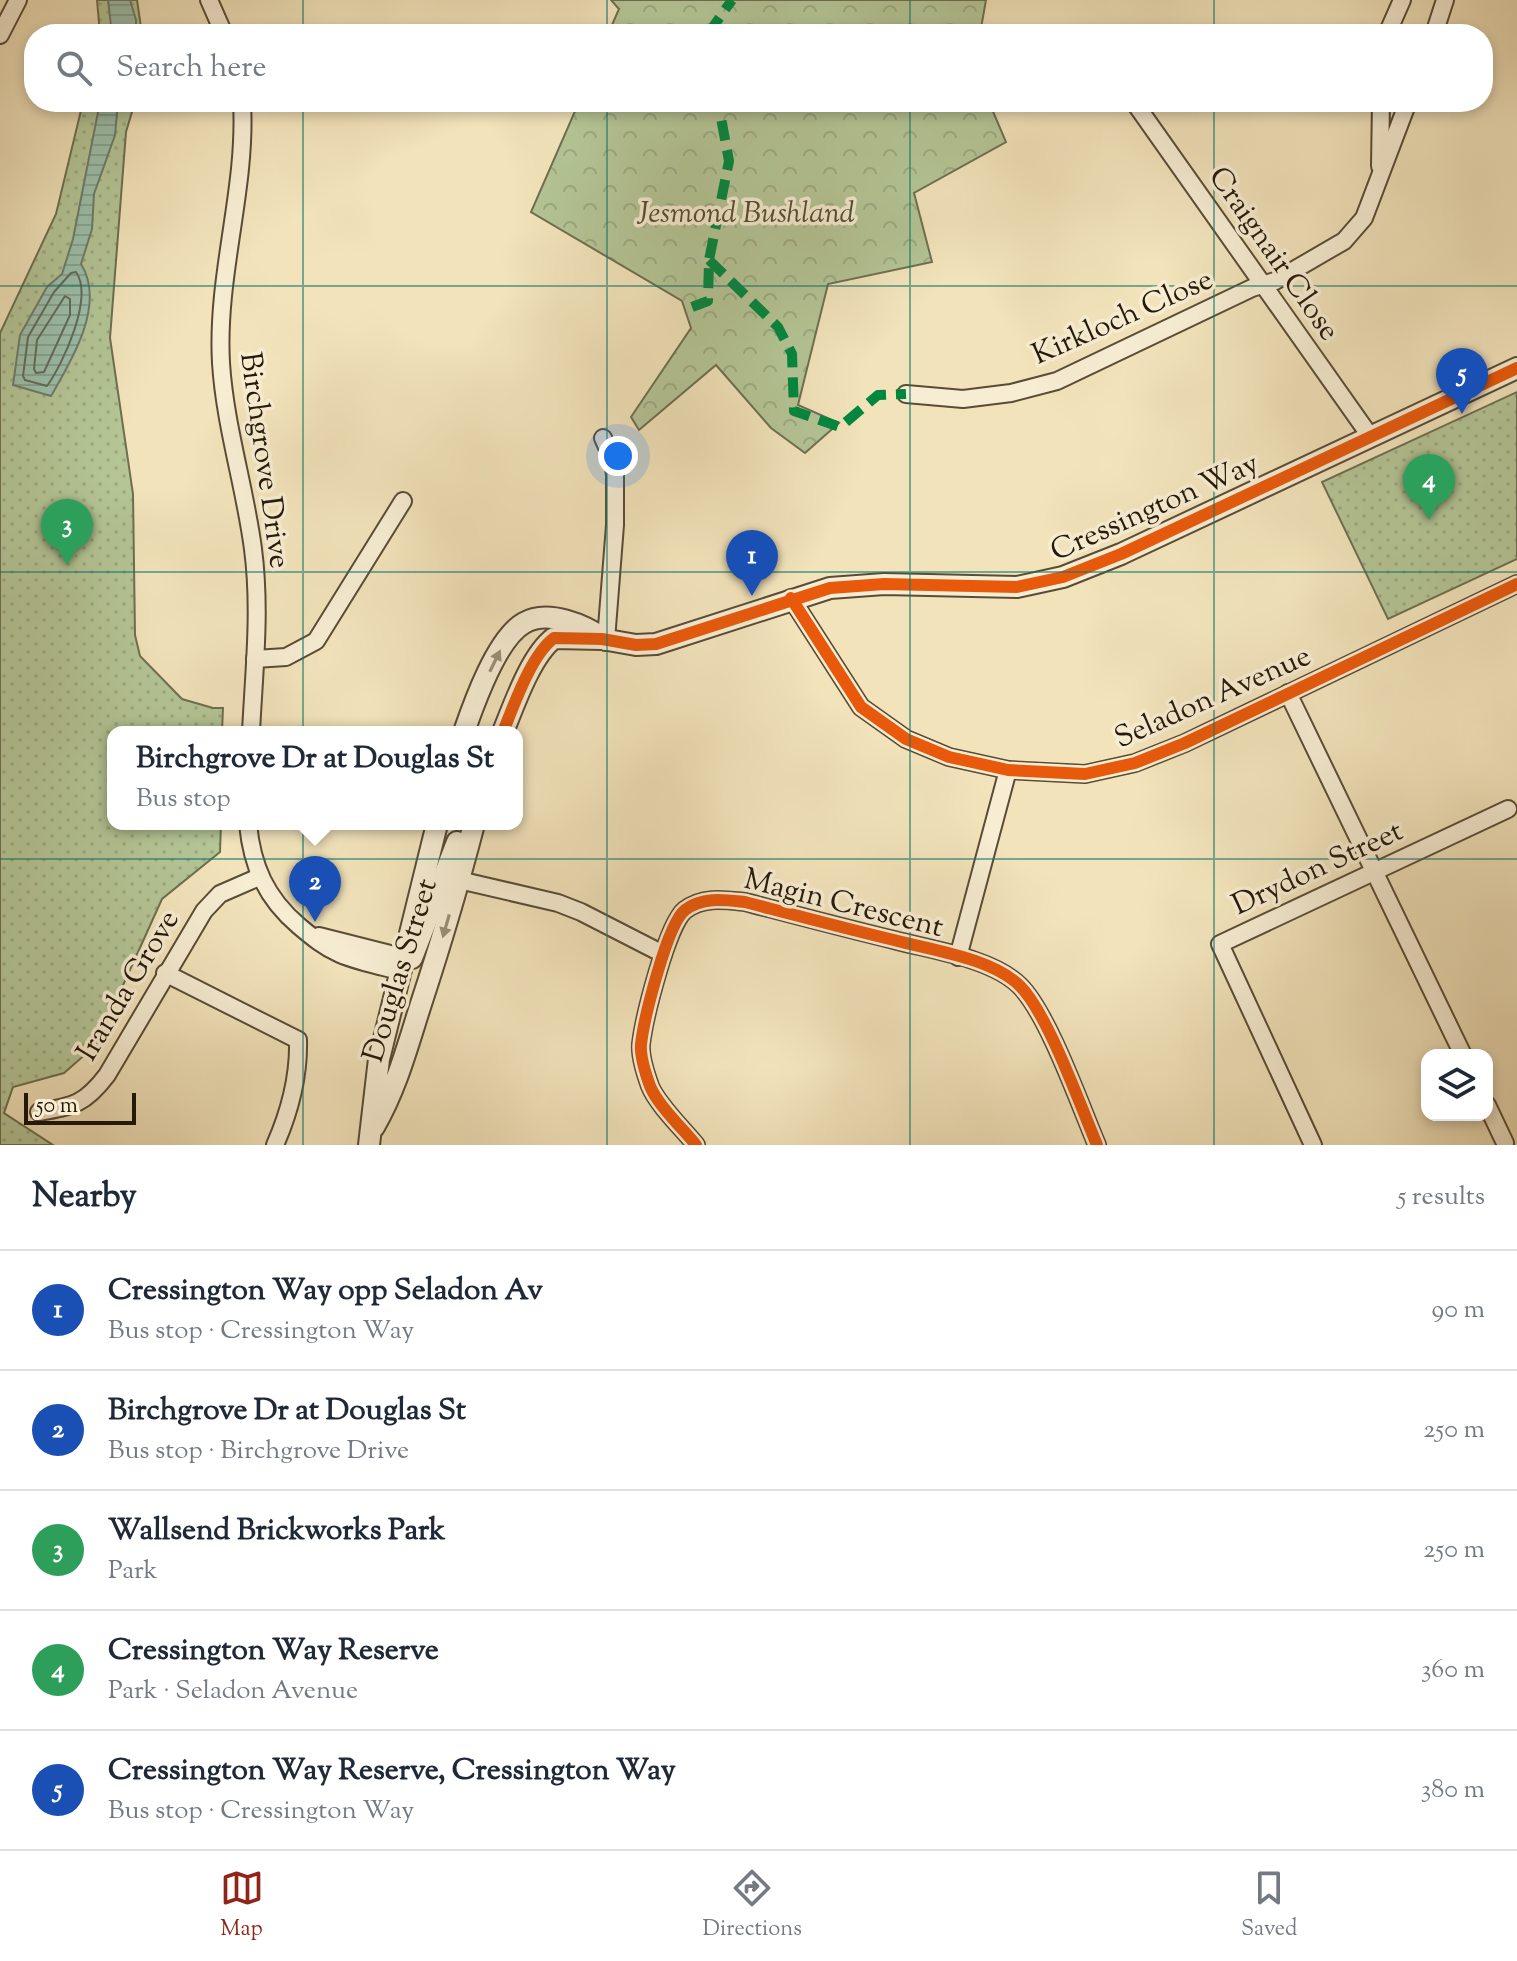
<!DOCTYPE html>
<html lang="en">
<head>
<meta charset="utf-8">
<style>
	:root { --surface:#fff; --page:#f2f2f3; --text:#1f2937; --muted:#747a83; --line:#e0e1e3; --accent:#8f2418 }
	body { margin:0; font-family:"Sorts Mill Goudy",serif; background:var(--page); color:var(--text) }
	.controls { position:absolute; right:24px; bottom:24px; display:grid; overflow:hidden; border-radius:16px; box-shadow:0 4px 12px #0003 }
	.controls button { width:72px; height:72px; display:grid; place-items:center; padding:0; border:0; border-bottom:2px solid var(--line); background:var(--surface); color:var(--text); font:40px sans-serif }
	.scale { position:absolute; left:24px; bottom:20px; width:112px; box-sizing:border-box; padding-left:8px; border:4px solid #261909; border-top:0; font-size:22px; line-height:28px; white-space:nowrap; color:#261909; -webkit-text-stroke:6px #f7edd3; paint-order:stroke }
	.you { position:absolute; left:618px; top:456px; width:28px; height:28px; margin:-20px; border:6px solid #fff; border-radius:50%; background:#1a73e8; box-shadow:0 0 0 12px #1a73e833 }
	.badge { display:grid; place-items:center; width:52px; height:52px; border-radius:50%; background:var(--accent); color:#fff; font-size:26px; font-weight:700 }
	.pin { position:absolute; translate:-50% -66px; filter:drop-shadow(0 2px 4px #0008) }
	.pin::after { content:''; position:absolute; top:42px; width:28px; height:24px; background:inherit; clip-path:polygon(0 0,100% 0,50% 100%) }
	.popup { position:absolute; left:107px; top:726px; width:416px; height:104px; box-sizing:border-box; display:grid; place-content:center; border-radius:16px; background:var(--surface); filter:drop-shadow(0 2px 6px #0005); font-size:26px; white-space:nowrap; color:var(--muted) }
	.popup b { font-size:30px; color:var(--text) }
	.popup::after { content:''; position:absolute; left:50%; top:100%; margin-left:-16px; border:16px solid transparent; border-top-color:var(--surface) }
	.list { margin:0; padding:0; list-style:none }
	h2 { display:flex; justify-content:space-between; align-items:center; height:104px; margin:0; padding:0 32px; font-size:34px }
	h2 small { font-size:26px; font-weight:400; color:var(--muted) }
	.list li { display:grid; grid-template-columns:52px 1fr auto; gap:24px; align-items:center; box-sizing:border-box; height:120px; padding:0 32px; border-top:2px solid var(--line) }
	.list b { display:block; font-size:30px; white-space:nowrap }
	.list p { margin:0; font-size:26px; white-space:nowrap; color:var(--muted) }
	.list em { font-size:26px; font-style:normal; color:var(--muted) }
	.icon { flex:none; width:44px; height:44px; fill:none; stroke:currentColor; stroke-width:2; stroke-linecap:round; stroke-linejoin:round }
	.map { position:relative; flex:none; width:1517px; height:1145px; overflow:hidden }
	.search { position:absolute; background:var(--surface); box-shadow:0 4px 12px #0003; left:24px; right:24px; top:24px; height:88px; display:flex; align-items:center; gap:20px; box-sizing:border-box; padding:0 28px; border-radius:32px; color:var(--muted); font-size:30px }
	.sheet { height:704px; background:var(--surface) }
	nav { display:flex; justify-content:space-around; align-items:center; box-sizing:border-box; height:112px; border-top:2px solid var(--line); background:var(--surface); font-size:22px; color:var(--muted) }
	nav a { display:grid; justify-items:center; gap:4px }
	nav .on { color:var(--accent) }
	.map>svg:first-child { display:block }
</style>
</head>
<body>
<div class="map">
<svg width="1517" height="1145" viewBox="0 0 1517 1145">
	<defs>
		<pattern id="forest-crowns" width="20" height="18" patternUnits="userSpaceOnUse" patternTransform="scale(2)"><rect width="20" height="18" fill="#b4c596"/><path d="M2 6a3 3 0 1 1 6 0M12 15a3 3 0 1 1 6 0" fill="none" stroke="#9ba980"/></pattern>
		<pattern id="park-dots" width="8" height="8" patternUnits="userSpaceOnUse" patternTransform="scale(2)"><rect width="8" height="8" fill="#b4c596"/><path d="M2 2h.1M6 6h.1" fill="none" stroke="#9ba980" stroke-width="1.8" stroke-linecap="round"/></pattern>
		<pattern id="water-rules" width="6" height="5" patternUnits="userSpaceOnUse" patternTransform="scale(2)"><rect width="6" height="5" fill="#9cbfab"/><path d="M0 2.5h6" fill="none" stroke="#86a492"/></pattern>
	</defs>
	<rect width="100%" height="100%" fill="#f2e3bb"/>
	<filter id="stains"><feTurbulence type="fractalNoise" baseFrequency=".0025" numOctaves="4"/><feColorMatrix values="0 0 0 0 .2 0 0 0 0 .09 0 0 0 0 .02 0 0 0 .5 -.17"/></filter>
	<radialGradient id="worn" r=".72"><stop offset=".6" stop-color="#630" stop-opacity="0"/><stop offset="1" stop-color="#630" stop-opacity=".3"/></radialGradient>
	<g fill="url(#forest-crowns)" stroke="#6d6f50" stroke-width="2">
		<path d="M611,0H986L980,34H608L619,9Z"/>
		<path d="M579,102H989L1006,142L914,193L932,262L828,284L798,405L839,423L805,453L771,428L716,365L639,430L631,417L691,328L682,301L531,212Z"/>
	</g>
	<g fill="url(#park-dots)" stroke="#6d6f50" stroke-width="2">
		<path d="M97,0H137L142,34H100Z"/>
		<path d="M83,102H135L126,132L110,338L133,494L135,635L140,656L182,699L213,708H223L222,732H113V824H221L220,852L162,899L96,1045L64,1073L13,1087L4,1113L53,1145H0V333L56,214Z"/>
		<path d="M1517,392V559L1388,619L1322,482Z"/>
	</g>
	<g fill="url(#water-rules)" stroke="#6d7d6a" stroke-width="2">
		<path d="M108,0H130L136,20V34H112Z"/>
		<path d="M100,102H118L115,135L94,194L92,229L81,264C106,304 72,360 51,396L13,385L20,335L47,287L62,274L73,239Z"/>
	</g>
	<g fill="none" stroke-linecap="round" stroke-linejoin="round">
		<g stroke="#616c5a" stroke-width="2">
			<path d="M76,272C94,297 63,364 47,386L25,380L23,376L28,337L54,292L71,273Z"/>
			<path d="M65,296L70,299V315L44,372L36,373L34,369L37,340Z"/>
		</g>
		<defs>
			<g id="minor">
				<path d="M209,0L224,34"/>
				<path d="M1387,34L1402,0"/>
				<path d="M1434,34L1445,0"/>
				<path d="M0,35L18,0"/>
				<path d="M242,102C247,190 216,274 221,363C225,426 245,487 253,549C261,610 254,671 251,732"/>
				<path d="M1134,102L1370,436"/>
				<path d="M1380,166L1381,102"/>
				<path d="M906,394L963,399L1011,393L1057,381L1252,288L1275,281L1344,241L1364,218L1408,102"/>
				<path d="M603,438L613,460L615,475V525L606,640"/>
				<path d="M791,598L861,707L906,739L949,757L1008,770L1085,774L1135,763L1185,743L1517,584"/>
				<path d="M255,659L286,657L316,641L403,501"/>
				<path d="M1288,693L1463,1055"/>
				<path d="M248,824C252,866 266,898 299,926C312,937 324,947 340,954C359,962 380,966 400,971"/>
				<path d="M459,880L558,903L581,912L663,954"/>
				<path d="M319,936L402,957"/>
				<path d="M958,957L1008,770"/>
				<path d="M165,973L298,1040C299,1077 290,1111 275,1145"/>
				<path d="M1487,1105L1505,1143"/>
				<path d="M39,1112C74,1106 85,1104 107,1075L204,911L220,894L259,877"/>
				<path d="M696,1145C683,1129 657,1104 650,1086C646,1075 640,1055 641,1044C644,1019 667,924 685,910C703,896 726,900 745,902C795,915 844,928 894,940C931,950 992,958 1020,986C1048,1014 1080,1105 1097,1145"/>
				<path d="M1313,1145L1220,944L1508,809"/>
			</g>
			<g id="tertiary">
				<path d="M464,732C474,703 497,638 524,623C548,609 585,625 606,640"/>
				<path d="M503,732C514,705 531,655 554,638L602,639L636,645L656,644L830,588L884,584L1017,587L1063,577L1121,554L1517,368"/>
				<path d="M412,958L457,842"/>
				<path d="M374,1127C396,1089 407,1048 420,1007C440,946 458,886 474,824"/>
				<path d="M369,1145L379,1059L437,824"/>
			</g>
		</defs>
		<use href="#minor" stroke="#594c36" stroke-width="20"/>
		<use href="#tertiary" stroke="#594c36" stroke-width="24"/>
		<use href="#minor" stroke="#f7edd3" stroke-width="16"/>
		<use href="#tertiary" stroke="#f7edd3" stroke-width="20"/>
		<g stroke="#00873e" stroke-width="10" stroke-dasharray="20 10" stroke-linecap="butt">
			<path d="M708,34L732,0"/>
			<path d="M709,260L778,327L792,354L794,411L840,427L878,395L906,394"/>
			<path d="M692,307L708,301L709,260L729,161L719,107L715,102"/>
		</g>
		<defs>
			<g id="cycleway">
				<path d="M791,598L861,707L906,739L949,757L1008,770L1085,774L1135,763L1185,743L1517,584"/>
				<path d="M503,732C514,705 531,655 554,638L602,639L636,645L656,644L830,588L884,584L1017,587L1063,577L1121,554L1517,368"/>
				<path d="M696,1145C683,1129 657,1104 650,1086C646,1075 640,1055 641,1044C644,1019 667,924 685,910C703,896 726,900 745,902C795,915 844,928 894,940C931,950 992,958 1020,986C1048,1014 1080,1105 1097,1145"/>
			</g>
		</defs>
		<use href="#cycleway" stroke="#f7edd3" stroke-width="17"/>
		<use href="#cycleway" stroke="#e8590c" stroke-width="12"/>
	</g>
	<defs><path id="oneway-solid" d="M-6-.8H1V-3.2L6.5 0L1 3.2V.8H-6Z" transform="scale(2)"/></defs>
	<g fill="#998e78">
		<use href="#oneway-solid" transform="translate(495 661) rotate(-64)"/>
		<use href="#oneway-solid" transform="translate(446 926) rotate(106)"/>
	</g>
	<path fill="none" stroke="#0f766e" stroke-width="2" stroke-opacity="0.55" d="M303,0V34M607,0V34M910,0V34M1214,0V34M303,102V1145M607,102V1145M910,102V1145M1214,102V1145M0,286H1517M0,572H1517M0,859H1517"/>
	<g text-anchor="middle" stroke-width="7" stroke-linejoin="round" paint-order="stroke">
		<g font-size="30" font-style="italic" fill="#514d33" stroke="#f7edd3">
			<text x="746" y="222">Jesmond Bushland</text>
		</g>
		<g font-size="30" fill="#261909" stroke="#f7edd3">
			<text transform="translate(1275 253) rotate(55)" y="10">Craignair Close</text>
			<text transform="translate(1122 316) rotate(-24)" y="10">Kirkloch Close</text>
			<text transform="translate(266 460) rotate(82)" y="10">Birchgrove Drive</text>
			<text transform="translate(1154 506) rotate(-24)" y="10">Cressington Way</text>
			<text transform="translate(1212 696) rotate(-24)" y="10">Seladon Avenue</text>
			<text transform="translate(1317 867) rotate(-25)" y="10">Drydon Street</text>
			<text transform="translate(844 902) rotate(14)" y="10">Magin Crescent</text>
			<text transform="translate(399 970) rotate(-73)" y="10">Douglas Street</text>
			<text transform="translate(127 985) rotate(-59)" y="10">Iranda Grove</text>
		</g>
	</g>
	<rect width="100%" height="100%" filter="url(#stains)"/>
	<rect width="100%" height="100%" fill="url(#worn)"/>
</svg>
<div class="controls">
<button><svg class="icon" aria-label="layers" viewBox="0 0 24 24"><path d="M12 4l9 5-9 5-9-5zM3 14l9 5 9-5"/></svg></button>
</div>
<div class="scale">50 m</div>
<div class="you"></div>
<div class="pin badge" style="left:752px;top:596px;background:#1a4fb4">1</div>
<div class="pin badge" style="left:315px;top:922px;background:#1a4fb4">2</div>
<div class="popup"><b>Birchgrove Dr at Douglas St</b>Bus stop</div>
<div class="pin badge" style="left:67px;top:565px;background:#2e9e5b">3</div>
<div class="pin badge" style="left:1429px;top:520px;background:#2e9e5b">4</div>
<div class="pin badge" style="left:1462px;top:414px;background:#1a4fb4">5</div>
<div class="search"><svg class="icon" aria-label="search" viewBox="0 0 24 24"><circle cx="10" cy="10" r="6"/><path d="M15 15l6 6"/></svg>Search here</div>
</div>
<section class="sheet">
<h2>Nearby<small>5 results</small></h2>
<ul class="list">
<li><span class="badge" style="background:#1a4fb4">1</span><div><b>Cressington Way opp Seladon Av</b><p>Bus stop · Cressington Way</p></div><em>90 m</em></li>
<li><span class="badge" style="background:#1a4fb4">2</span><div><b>Birchgrove Dr at Douglas St</b><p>Bus stop · Birchgrove Drive</p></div><em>250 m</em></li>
<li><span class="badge" style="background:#2e9e5b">3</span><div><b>Wallsend Brickworks Park</b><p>Park</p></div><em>250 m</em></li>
<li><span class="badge" style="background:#2e9e5b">4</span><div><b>Cressington Way Reserve</b><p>Park · Seladon Avenue</p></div><em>360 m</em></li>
<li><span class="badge" style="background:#1a4fb4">5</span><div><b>Cressington Way Reserve, Cressington Way</b><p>Bus stop · Cressington Way</p></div><em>380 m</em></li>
</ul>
</section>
<nav>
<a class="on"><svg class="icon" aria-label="map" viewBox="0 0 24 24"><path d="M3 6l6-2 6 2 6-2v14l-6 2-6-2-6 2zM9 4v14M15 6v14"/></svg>Map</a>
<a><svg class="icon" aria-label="directions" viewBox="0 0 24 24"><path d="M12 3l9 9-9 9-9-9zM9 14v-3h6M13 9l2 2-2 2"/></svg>Directions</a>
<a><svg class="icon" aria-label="saved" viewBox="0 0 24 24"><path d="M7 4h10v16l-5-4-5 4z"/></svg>Saved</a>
</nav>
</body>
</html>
